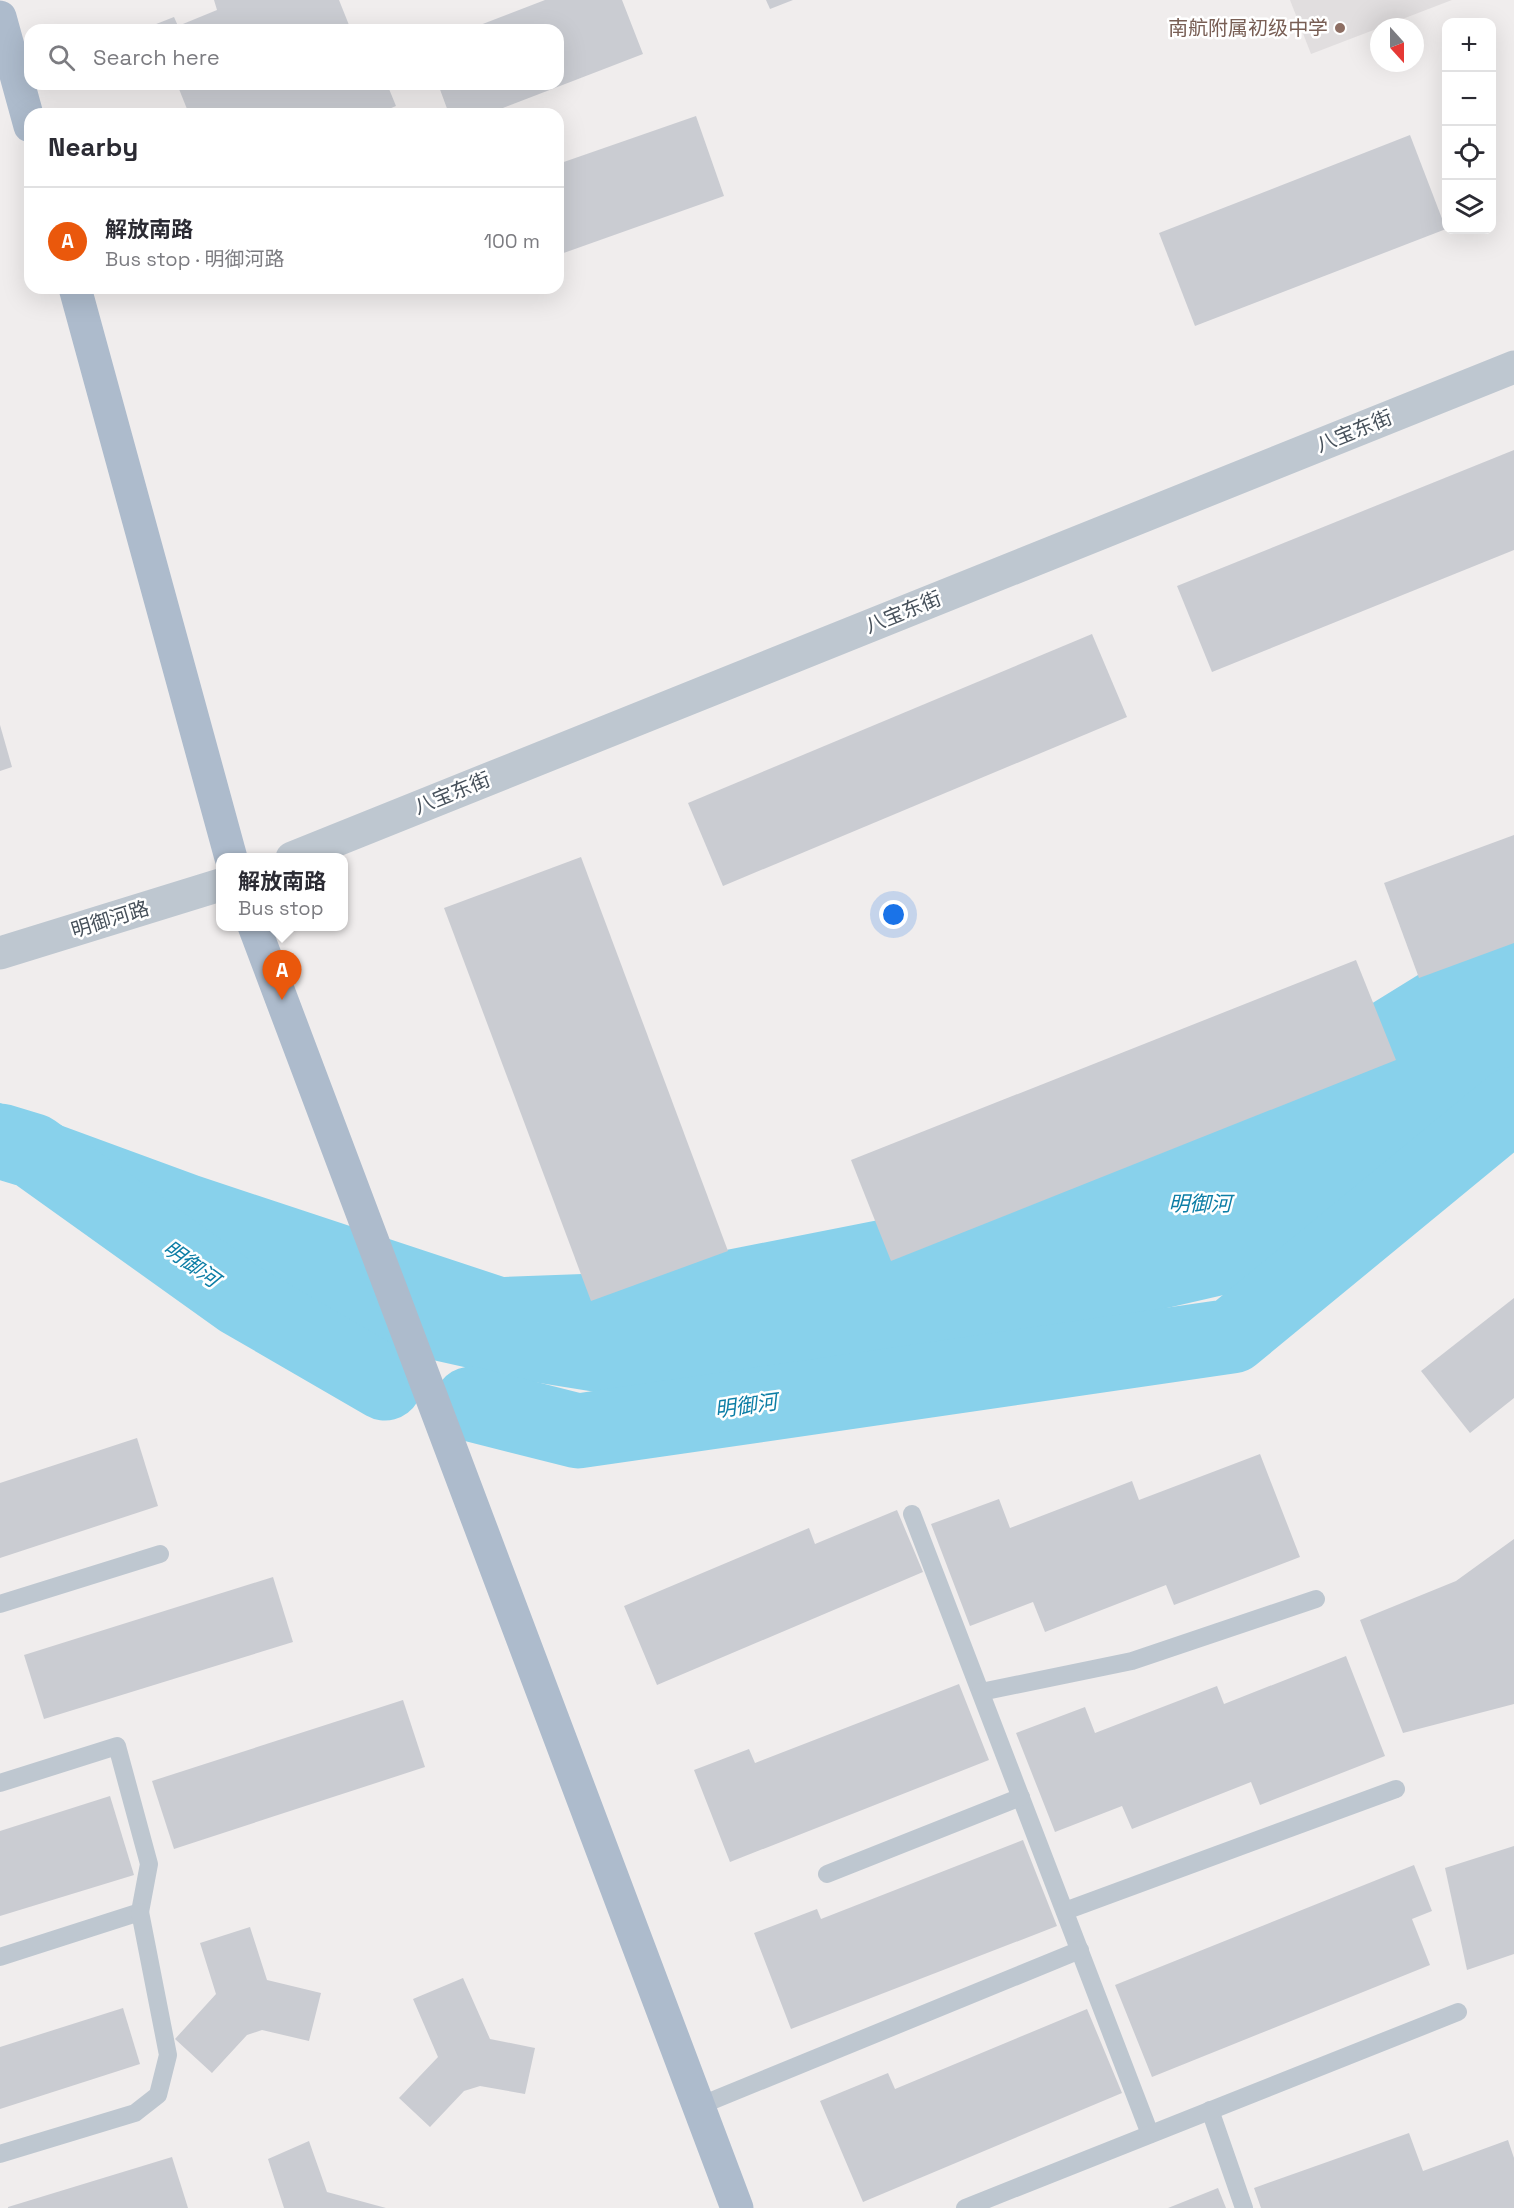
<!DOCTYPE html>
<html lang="en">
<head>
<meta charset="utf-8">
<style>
	:root { --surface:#fff; --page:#f2f2f3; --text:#2b2b33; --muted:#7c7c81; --line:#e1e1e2; --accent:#ea580c }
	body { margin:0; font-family:"Space Grotesk","Noto Sans SC",sans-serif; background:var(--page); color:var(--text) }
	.controls { position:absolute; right:18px; top:18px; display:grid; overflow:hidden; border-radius:12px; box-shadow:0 6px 24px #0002 }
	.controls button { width:54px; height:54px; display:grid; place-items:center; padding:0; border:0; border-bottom:2px solid var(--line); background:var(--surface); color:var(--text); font:30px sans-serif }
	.compass { position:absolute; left:1370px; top:18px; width:54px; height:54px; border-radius:50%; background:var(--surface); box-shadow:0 6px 24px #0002; rotate:159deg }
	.you { position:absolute; left:894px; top:915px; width:21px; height:21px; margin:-15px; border:4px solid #fff; border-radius:50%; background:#1a73e8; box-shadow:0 0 0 9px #1a73e833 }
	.badge { display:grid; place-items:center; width:39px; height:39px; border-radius:50%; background:var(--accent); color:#fff; font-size:20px; font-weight:700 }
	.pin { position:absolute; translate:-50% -50px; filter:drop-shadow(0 2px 3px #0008) }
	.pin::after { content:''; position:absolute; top:32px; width:21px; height:18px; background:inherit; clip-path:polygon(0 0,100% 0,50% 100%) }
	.popup { position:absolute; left:216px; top:853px; width:132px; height:78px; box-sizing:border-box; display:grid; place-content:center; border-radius:12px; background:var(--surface); filter:drop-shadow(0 2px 4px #0005); font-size:20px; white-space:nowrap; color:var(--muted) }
	.popup b { font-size:22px; color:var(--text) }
	.popup::after { content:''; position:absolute; left:50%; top:100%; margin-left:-12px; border:12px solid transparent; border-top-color:var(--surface) }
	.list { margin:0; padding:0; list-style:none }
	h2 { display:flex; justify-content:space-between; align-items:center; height:78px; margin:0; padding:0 24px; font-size:26px }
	h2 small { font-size:20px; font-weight:400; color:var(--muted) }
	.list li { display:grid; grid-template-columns:39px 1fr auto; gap:18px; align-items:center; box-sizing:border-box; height:108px; padding:0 24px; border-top:2px solid var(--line) }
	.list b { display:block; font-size:22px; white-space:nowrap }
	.list p { margin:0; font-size:20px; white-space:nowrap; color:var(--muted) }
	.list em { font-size:20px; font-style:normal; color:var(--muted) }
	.icon { flex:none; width:33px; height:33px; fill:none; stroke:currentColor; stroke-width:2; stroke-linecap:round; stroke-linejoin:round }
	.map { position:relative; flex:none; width:1514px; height:2208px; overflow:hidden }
	.search { position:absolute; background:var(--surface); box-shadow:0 6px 24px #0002; left:24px; top:24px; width:540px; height:66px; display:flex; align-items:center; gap:15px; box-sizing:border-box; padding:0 21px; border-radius:18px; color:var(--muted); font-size:22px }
	.panel { position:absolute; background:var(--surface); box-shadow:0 6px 24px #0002; left:24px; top:108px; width:540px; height:186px; border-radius:18px }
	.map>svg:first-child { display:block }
</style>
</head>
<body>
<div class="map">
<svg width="1514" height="2208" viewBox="0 0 1514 2208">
	<rect width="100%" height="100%" fill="#f0eded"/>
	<path fill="#e1dedf" d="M1290,0H1452L1311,54Z"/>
	<path fill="#88d1eb" d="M1514,912V1124L1315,1254L1228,1294L907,1368L661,1394L602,1393L527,1381L334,1338L258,1307L169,1249L0,1173V1103L199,1176L504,1277L610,1273L975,1201L1243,1083L1473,941Z"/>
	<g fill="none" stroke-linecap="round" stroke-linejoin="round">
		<g stroke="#88d1eb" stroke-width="75">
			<path d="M0,1141L33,1151L240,1299L385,1383"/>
			<path d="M471,1404L578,1431L1232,1336L1514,1104"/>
		</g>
	</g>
	<g fill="#caccd2">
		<path d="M214,0H339L351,30H146V28L174,17L178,26L217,10Z"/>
		<path d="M545,0H622L643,54L487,114H449L438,84H558V30H467Z"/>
		<path d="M766,0H793L770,9Z"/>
		<path d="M177,84H387L396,106L377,114H189Z"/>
		<path d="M696,116L724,196L558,255V164Z"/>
		<path d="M1410,135L1446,229L1195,326L1159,233Z"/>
		<path d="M1514,450V550L1212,672L1177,586Z"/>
		<path d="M1092,634L1127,717L723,886L688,803Z"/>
		<path d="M0,725L12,767L0,771Z"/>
		<path d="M1514,835V943L1419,978L1384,883Z"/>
		<path d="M581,857L728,1251L591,1301L444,908Z"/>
		<path d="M1356,960L1396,1060L891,1261L851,1160Z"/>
		<path d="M1514,1298V1398L1470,1433L1421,1371Z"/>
		<path d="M137,1438L158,1506L0,1558V1483Z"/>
		<path d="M1260,1454L1300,1557L1174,1605L1166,1585L1045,1632L1033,1602L970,1626L931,1524L999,1499L1010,1528L1132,1481L1139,1500Z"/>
		<path d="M897,1510L923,1572L657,1685L624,1606L809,1528L815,1544Z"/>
		<path d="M1514,1539V1704L1403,1733L1360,1620L1456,1581Z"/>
		<path d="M273,1577L293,1642L44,1719L24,1655Z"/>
		<path d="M1346,1656L1385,1756L1260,1805L1251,1782L1132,1829L1122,1806L1055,1832L1016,1733L1085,1707L1095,1733L1217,1686L1224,1704Z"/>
		<path d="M959,1684L989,1760L730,1862L694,1770L749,1749L755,1763Z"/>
		<path d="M403,1700L425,1767L174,1849L152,1781Z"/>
		<path d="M110,1796L134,1875L0,1916V1831Z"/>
		<path d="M1023,1840L1057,1926L791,2029L754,1933L817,1909L821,1919Z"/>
		<path d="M1514,1846V1954L1467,1970L1445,1868Z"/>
		<path d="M1414,1865L1432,1911L1412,1919L1430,1965L1152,2077L1115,1985Z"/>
		<path d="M250,1927L267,1980L321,1993L309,2041L262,2030L247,2035L212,2073L175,2039L216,1994L200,1943Z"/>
		<path d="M463,1978L490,2039L535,2048L525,2094L480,2086L464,2091L430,2127L399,2098L438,2057L413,1999Z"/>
		<path d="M123,2008L140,2064L0,2109V2047Z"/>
		<path d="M1087,2009L1122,2093L863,2202L820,2101L888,2073L895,2089Z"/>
		<path d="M1409,2133L1423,2171L1508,2140L1514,2158V2208H1261L1254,2188Z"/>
		<path d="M309,2141L327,2192L386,2208H284L268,2159Z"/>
		<path d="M172,2157L188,2208H8V2207Z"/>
		<path d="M1218,2188L1226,2208H1168Z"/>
	</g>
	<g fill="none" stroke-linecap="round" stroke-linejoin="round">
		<g stroke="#bec7d0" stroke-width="18">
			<path d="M912,1514L1150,2134"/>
			<path d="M0,1604L160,1554"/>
			<path d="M981,1692L1132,1661L1316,1599"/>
			<path d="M0,1783L117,1746L149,1864L140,1912L0,1957"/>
			<path d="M827,1874L1021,1797"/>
			<path d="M1065,1911L1396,1789"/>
			<path d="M699,2106L1080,1950"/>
			<path d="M1210,2110L1244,2208"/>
			<path d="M0,2154L135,2113L158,2095L168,2055L140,1912"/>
			<path d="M965,2208L1458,2012"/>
		</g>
		<g stroke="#bec7d0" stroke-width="33">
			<path d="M292,858L1514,367"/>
			<path d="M0,953L220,885"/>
		</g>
		<g stroke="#adbbcc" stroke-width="33">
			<path d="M0,17L30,126"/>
			<path d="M75,288L231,858"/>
			<path d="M254,926L737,2208"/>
		</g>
	</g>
	<circle fill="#8d6e63" stroke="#fff" stroke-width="2" cx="1340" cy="28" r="6"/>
	<g text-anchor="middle" stroke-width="5" stroke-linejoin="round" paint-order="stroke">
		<g font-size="20" fill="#785e54" stroke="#fff" text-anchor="end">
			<text x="1328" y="35">南航附属初级中学</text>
		</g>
		<g font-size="20" fill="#46505a" stroke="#fff">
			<text transform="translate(1354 431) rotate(-22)" y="7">八宝东街</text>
			<text transform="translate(903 612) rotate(-22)" y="7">八宝东街</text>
			<text transform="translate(452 793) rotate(-22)" y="7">八宝东街</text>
			<text transform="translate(110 919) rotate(-17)" y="7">明御河路</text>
		</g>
		<g font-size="21" font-style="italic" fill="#0d7ea6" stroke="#fff">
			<text x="1200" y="1211">明御河</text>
			<text transform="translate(191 1264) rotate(36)" y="7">明御河</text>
			<text transform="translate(746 1406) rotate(-8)" y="7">明御河</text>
		</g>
	</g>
</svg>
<div class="controls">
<button>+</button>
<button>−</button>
<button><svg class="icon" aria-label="locate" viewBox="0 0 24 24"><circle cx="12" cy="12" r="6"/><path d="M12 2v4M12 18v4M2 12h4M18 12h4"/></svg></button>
<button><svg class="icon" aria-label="layers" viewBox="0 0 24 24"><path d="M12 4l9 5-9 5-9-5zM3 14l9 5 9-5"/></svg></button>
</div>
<svg class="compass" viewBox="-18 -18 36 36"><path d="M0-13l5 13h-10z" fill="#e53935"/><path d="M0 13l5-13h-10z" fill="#7c7c81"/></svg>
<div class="you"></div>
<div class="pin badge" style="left:282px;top:1000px">A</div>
<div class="popup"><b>解放南路</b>Bus stop</div>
<div class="search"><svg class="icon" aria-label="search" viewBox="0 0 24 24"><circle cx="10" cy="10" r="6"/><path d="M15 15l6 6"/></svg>Search here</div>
<section class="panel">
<h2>Nearby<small></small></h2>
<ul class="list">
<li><span class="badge">A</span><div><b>解放南路</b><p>Bus stop · 明御河路</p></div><em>100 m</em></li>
</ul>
</section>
</div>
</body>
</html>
